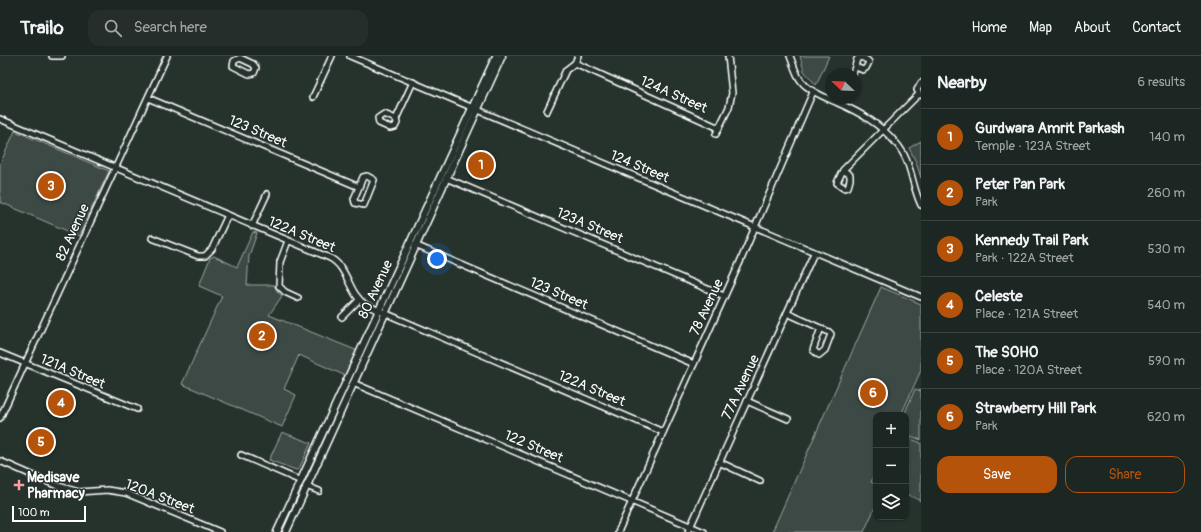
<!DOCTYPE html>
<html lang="en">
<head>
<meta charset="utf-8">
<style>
	:root { --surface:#1c2622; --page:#252e2a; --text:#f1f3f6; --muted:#a0a5a5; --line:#3a4340; --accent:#b45309 }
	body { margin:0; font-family:Pangolin,sans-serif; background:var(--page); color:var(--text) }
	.controls { position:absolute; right:12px; bottom:12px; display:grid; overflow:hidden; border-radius:8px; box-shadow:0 1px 3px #0004 }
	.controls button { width:36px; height:36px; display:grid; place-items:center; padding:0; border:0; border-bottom:1px solid var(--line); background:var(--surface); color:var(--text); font:20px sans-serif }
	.compass { position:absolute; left:825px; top:12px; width:36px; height:36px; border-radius:50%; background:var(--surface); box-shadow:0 1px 3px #0004; rotate:293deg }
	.scale { position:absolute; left:12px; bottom:10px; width:74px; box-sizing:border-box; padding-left:4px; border:2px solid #fff; border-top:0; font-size:11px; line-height:14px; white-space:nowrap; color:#fff; -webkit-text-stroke:3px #26332d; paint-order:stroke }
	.you { position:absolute; left:437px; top:203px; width:14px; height:14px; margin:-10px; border:3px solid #fff; border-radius:50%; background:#1a73e8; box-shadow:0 0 0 6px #1a73e833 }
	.badge { display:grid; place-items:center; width:26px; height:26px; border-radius:50%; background:var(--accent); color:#fff; font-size:13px; font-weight:700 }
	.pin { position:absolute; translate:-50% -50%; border:2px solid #fff; box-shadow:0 1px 4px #0006 }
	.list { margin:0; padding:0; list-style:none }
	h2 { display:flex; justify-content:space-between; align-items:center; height:52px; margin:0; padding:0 16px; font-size:17px }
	h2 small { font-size:13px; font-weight:400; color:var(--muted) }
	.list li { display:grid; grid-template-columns:26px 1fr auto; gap:12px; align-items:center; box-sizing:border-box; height:56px; padding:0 16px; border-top:1px solid var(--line) }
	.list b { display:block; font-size:15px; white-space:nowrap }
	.list p { margin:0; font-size:13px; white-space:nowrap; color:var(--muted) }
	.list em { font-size:13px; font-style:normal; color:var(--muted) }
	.actions { display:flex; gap:8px; padding:12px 16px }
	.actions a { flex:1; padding:9px 0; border:1px solid var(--accent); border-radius:12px; text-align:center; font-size:14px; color:var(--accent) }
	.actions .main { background:var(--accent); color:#fff }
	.icon { flex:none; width:22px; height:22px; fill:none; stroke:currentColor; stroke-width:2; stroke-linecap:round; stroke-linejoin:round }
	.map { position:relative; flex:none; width:921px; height:476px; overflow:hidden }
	header { display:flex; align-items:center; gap:24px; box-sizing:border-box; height:56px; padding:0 20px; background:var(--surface); border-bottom:1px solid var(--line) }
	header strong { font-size:19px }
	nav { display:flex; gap:22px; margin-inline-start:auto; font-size:14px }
	.search { width:280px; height:36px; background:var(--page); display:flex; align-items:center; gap:10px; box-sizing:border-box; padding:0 14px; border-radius:12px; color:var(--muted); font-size:15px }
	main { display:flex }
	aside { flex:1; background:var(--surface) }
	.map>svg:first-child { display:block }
</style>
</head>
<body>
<header>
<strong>Trailo</strong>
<div class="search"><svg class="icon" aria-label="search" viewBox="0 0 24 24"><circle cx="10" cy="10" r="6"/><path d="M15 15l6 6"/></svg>Search here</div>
<nav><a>Home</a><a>Map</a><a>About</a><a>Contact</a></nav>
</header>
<main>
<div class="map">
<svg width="921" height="476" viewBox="0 0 921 476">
	<rect width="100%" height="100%" fill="#26332d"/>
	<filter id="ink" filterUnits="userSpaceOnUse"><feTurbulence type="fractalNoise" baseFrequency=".025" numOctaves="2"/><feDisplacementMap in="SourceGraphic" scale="8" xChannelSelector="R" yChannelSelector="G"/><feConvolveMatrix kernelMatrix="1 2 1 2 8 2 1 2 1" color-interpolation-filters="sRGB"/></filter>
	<g filter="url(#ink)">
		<g fill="#3e4944" stroke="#9ea4a2">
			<path d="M800,0H829L816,29L804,15Z"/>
			<path d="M15,75L109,115L79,180L0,146V108Z"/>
			<path d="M921,85V122L916,106L909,92Z"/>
			<path d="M253,176L257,177L249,200L247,229H274L277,235L282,240L269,259L358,295L346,320L299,299L284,333L296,339L282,371L182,328L222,240L199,230L210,202L214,200L237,211Z"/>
			<path d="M881,231L921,248V314L901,359H876V415L871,426L876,428V449L864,476H772Z"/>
			<path d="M915,333L921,335V384L906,378V359H904Z"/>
			<path d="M282,376L311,387L299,413L296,414L269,404Z"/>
			<path d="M906,381L921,387V445L906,438Z"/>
		</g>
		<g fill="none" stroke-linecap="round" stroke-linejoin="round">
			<defs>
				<g id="minor">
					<path d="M52,0H62"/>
					<path d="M350,0L921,241"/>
					<path d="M790,0C794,10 797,23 806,30C815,38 827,42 838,47C861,57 880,68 896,87C912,105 911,128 921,149"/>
					<path d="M240,2L253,8L256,12L254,17L249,18L233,10L234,5Z"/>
					<path d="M575,7L719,72"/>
					<path d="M853,18L857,3L861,1L867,4L869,6L866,12L863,14L856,11"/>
					<path d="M920,39L917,34L921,27"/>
					<path d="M313,41L332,0"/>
					<path d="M148,42L359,131L354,143L355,147L364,149L374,124L367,120L363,121L359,131"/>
					<path d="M547,55L566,14L575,7L578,0"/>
					<path d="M384,58L396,63L397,67L395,71L390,72L379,67L378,62Z"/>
					<path d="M0,63L330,202C349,212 348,238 366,249L663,376"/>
					<path d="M396,63L413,26"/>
					<path d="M716,78L729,51L732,37L728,0"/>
					<path d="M843,114L850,119V124L848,131L845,132L837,127L843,114L919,38"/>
					<path d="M446,122L724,240"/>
					<path d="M252,170L267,138"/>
					<path d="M152,182L198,200H205L212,193L228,159"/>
					<path d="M288,185L280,206L279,230L285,236L298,242"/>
					<path d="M415,189L694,308"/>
					<path d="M787,257L829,276L831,278L825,294L819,299L813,294L821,272"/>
					<path d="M342,261L359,244"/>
					<path d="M0,297L137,353"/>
					<path d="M353,327L704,476"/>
					<path d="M747,345L788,363"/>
					<path d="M0,362L167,0"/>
					<path d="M241,399L301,425"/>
					<path d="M0,405L55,429L79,436L107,434L126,437L220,476"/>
					<path d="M719,406L760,425"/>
					<path d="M306,430L319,435"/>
					<path d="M618,476L740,206L813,36"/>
					<path d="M688,476L814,197"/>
				</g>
				<g id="major">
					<path d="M277,476L496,0"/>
					<path d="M286,476L502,0"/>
				</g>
			</defs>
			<use href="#minor" stroke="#fff" stroke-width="8"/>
			<use href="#major" stroke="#fff" stroke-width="9"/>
			<use href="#minor" stroke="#26332d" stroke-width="5"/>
			<use href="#major" stroke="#26332d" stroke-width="6"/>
		</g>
	</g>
	<path fill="#ff9aa2" stroke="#26332d" stroke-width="1.5" d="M17 423h4v4h4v4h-4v4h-4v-4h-4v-4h4z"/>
	<g text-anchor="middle" stroke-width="3" stroke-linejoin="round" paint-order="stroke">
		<g font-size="14" fill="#fff" stroke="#26332d">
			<text transform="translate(674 38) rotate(24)" y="5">124A Street</text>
			<text transform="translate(258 75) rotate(23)" y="5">123 Street</text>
			<text transform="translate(640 110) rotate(23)" y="5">124 Street</text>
			<text transform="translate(590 169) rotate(23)" y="5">123A Street</text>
			<text transform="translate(72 176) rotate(-65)" y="5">82 Avenue</text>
			<text transform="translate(302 178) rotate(23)" y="5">122A Street</text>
			<text transform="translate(375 233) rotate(-65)" y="5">80 Avenue</text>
			<text transform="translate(559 237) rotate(23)" y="5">123 Street</text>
			<text transform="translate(706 251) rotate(-65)" y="5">78 Avenue</text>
			<text transform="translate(73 315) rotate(23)" y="5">121A Street</text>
			<text transform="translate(740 331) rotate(-65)" y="5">77A Avenue</text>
			<text transform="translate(592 332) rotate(23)" y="5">122A Street</text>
			<text transform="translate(534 390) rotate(23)" y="5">122 Street</text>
			<text transform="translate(160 440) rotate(21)" y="5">120A Street</text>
		</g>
		<g font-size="14" font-weight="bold" fill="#fff" stroke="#26332d" text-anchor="start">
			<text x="27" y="426">Medisave<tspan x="27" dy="16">Pharmacy</tspan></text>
		</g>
	</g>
</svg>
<div class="controls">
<button>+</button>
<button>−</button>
<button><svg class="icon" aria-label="layers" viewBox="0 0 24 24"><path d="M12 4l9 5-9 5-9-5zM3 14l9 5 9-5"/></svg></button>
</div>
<svg class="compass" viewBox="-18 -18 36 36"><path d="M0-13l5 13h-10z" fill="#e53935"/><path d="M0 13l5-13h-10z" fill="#a0a5a5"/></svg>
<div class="scale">100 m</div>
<div class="you"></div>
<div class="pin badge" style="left:481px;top:109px">1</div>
<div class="pin badge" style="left:262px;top:280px">2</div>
<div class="pin badge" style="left:51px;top:130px">3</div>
<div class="pin badge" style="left:61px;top:347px">4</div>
<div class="pin badge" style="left:41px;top:386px">5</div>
<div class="pin badge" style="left:873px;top:337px">6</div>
</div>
<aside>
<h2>Nearby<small>6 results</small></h2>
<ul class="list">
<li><span class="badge">1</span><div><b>Gurdwara Amrit Parkash</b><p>Temple · 123A Street</p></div><em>140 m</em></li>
<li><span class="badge">2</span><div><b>Peter Pan Park</b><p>Park</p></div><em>260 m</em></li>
<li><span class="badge">3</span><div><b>Kennedy Trail Park</b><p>Park · 122A Street</p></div><em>530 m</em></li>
<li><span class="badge">4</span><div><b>Celeste</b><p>Place · 121A Street</p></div><em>540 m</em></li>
<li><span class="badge">5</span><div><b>The SOHO</b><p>Place · 120A Street</p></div><em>590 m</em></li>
<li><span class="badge">6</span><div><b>Strawberry Hill Park</b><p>Park</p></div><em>620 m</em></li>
</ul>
<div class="actions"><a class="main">Save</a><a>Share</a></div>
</aside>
</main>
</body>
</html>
